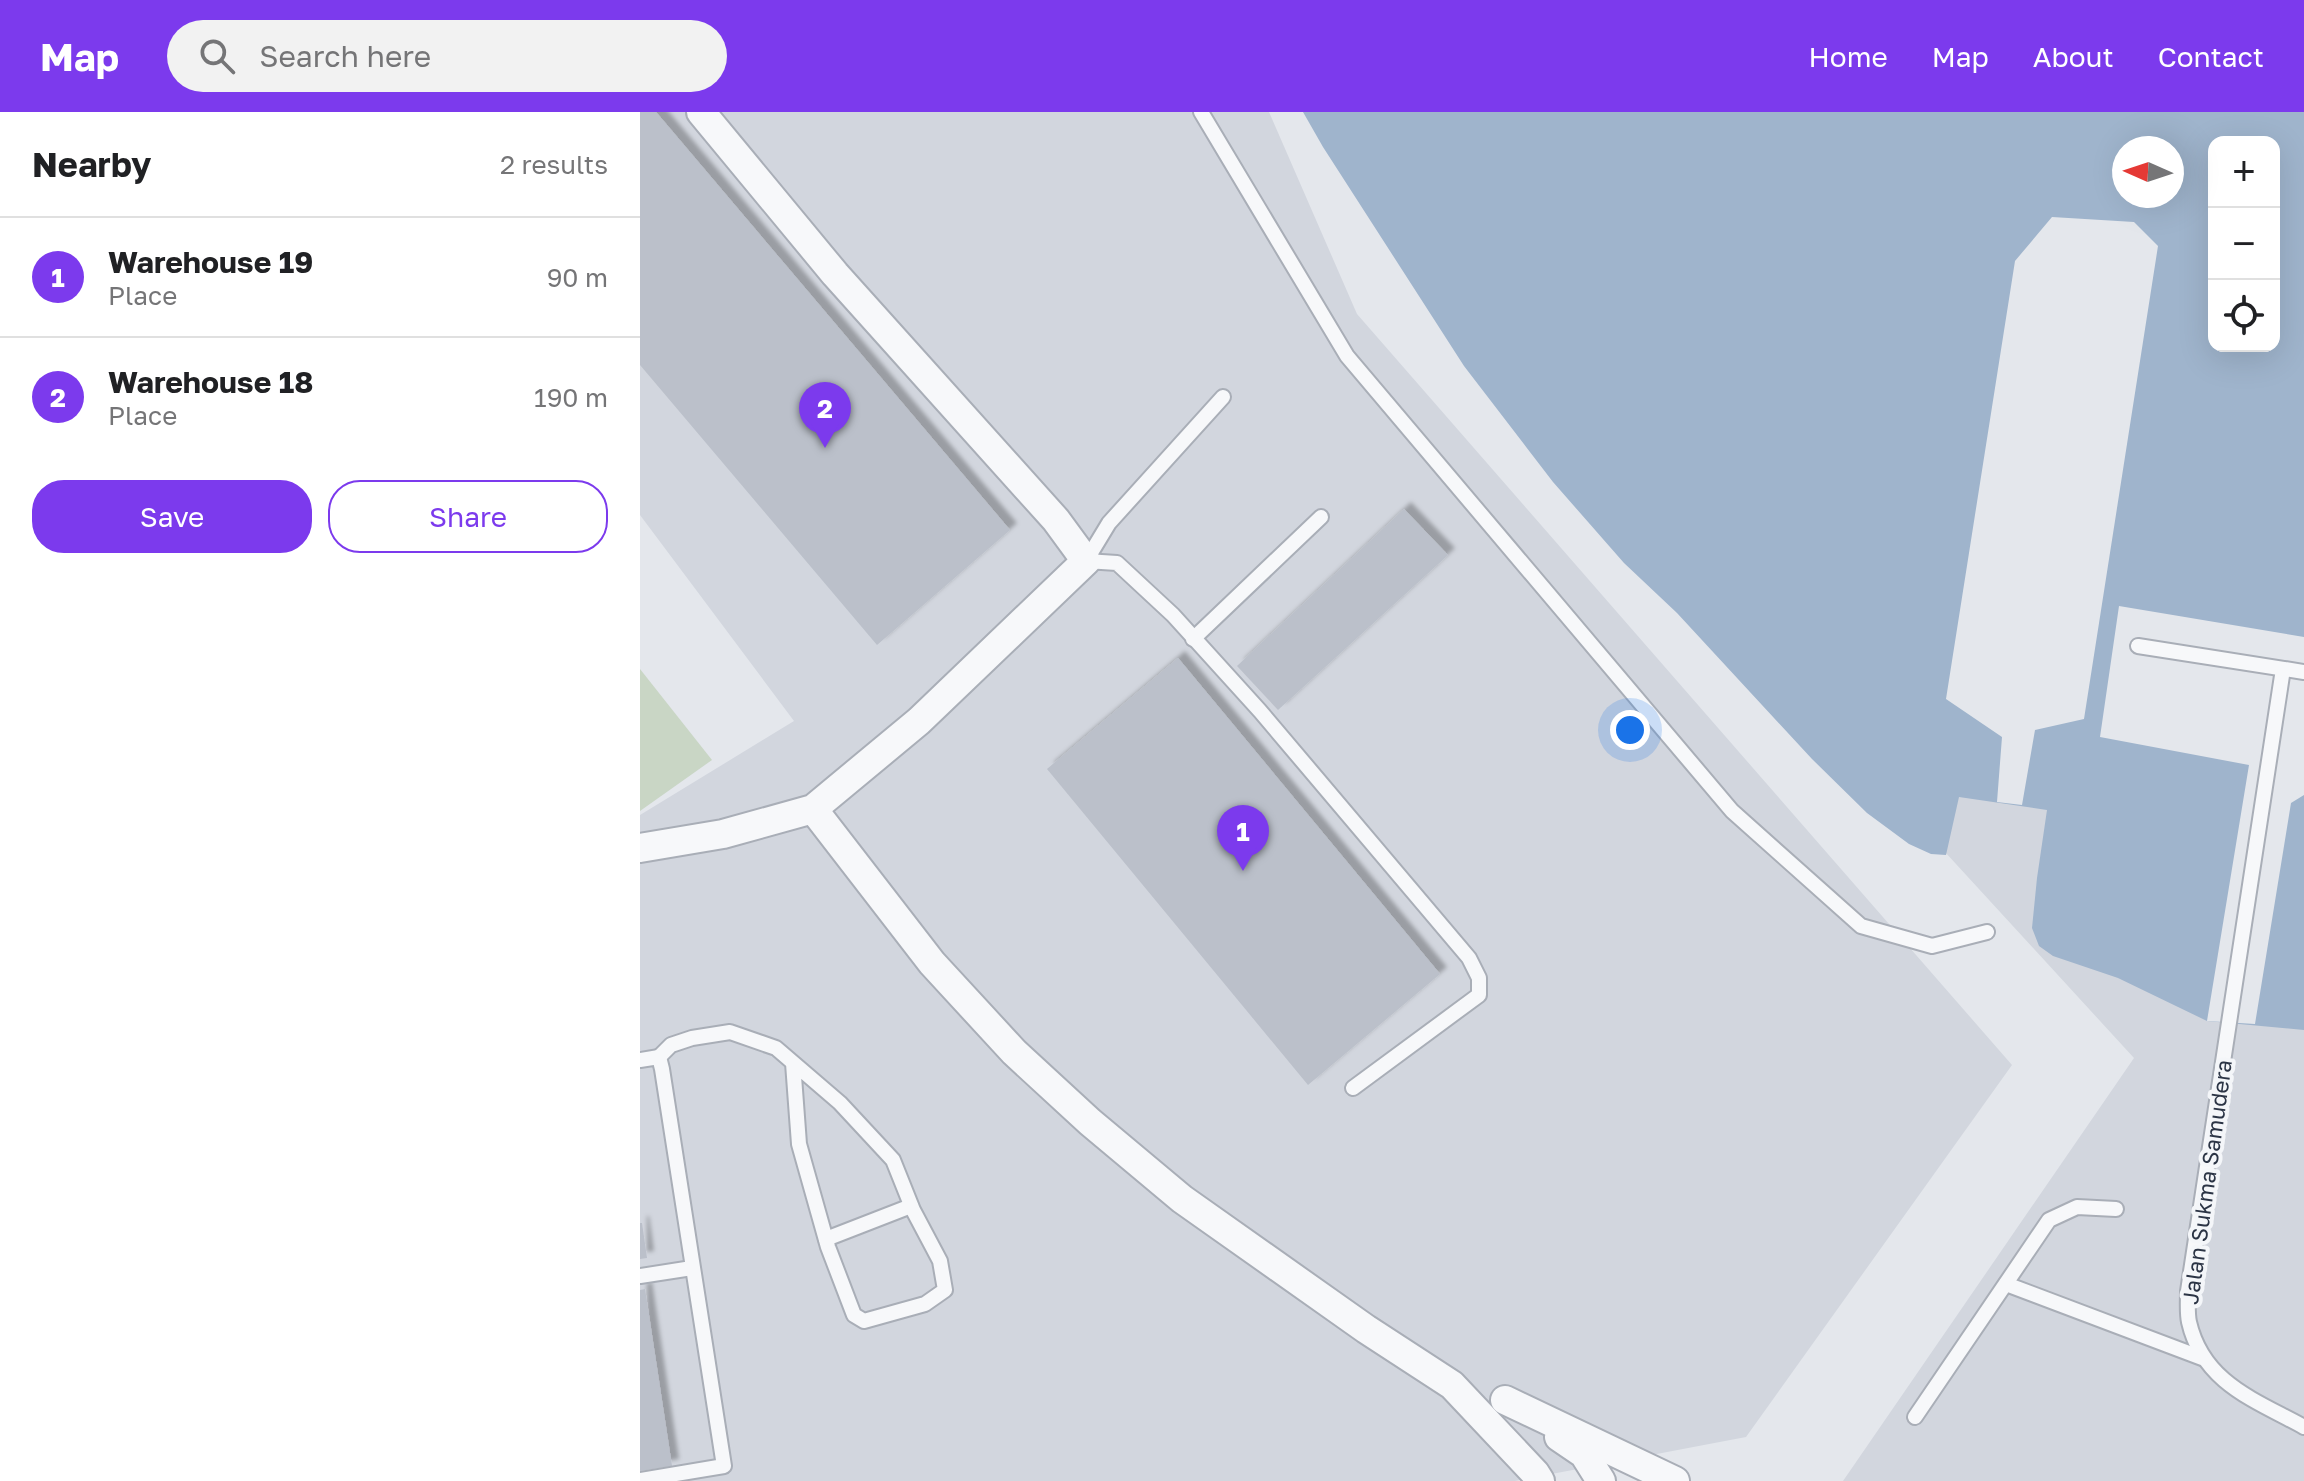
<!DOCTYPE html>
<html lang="en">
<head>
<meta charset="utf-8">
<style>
	:root { --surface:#fff; --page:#f2f2f2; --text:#202124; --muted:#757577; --line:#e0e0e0; --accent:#7c3aed }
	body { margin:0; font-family:"Golos Text",sans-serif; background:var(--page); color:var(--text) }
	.controls { position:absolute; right:24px; top:24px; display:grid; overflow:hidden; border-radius:16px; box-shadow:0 8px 32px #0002 }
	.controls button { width:72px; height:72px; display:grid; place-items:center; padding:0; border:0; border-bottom:2px solid var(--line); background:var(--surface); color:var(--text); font:40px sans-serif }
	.compass { position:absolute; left:1472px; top:24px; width:72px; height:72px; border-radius:50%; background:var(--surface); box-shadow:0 8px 32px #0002; rotate:273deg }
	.you { position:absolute; left:990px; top:618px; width:28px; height:28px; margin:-20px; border:6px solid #fff; border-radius:50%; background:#1a73e8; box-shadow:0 0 0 12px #1a73e833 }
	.badge { display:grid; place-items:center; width:52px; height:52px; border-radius:50%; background:var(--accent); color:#fff; font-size:26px; font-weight:700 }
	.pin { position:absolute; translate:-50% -66px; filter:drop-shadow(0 2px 4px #0008) }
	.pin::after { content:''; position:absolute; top:42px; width:28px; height:24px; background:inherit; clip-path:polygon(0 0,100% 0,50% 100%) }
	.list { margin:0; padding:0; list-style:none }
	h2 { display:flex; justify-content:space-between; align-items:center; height:104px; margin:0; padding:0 32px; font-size:34px }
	h2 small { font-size:26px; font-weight:400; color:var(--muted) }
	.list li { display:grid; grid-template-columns:52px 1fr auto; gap:24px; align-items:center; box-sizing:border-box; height:120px; padding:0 32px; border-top:2px solid var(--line) }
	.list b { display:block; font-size:30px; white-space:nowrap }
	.list p { margin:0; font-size:26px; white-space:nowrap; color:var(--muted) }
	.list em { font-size:26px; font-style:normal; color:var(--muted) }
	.actions { display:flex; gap:16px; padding:24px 32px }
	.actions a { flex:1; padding:18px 0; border:2px solid var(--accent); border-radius:32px; text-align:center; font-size:28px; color:var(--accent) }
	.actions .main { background:var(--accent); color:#fff }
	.icon { flex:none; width:44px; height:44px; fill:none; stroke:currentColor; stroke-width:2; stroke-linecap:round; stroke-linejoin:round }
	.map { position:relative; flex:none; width:1664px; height:1369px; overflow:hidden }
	header { display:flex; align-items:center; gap:48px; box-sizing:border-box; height:112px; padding:0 40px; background:var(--accent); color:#fff }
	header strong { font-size:38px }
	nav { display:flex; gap:44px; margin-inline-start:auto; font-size:28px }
	.search { width:560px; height:72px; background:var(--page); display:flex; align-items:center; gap:20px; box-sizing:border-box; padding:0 28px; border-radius:44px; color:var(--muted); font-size:30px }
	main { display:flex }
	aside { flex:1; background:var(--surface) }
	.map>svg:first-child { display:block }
</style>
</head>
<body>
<header>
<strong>Map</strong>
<div class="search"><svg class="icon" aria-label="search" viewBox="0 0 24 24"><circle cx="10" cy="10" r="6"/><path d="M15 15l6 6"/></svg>Search here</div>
<nav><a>Home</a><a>Map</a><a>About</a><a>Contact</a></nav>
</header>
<main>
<aside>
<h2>Nearby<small>2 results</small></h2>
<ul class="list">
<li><span class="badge">1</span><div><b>Warehouse 19</b><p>Place</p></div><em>90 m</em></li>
<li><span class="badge">2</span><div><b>Warehouse 18</b><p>Place</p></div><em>190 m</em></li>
</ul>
<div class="actions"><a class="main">Save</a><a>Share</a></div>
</aside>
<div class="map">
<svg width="1664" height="1369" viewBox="0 0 1664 1369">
	<defs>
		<filter id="shadow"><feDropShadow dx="7" dy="-7" stdDeviation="2" flood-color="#0004"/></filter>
	</defs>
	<rect width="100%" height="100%" fill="#e4e7ec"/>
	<g fill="#d2d6de">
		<path d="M0,0H629L717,202L1372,953L1106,1325L875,1369H0V703L154,609L0,403Z"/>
		<path d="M1484,84H1532L1574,234L1664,449V1369H1203L1494,946L1249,679Z"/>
	</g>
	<path fill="#c9d6c5" d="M0,557L72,648L0,699Z"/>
	<path fill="#9fb4cc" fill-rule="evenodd" d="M663,0H1664V918L1567,909L1478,866L1413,844L1399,834L1392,816L1397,766L1407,698L1319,685L1306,743L1291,742L1269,732L1227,701L1172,647L1037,501L984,451L913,370L824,254L683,35ZM1574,30H1634V234H1574ZM1484,36H1532V84H1484Z"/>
	<g fill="#e4e7ec">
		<path d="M1412,105L1494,110L1518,134L1444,607L1395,618L1382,693L1357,690L1362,625L1306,587L1375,149Z"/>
		<path d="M1479,494L1664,525V683L1651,691L1615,912L1567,909L1609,653L1460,625Z"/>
	</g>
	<g fill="#bbc0ca" filter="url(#shadow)">
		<path d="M0,0H16L370,418L237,533L0,253Z"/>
		<path d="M764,397L808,443L638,598L597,554Z"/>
		<path d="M538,546L800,862L668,973L407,657Z"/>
		<path d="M0,1111H2L7,1146L0,1147Z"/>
		<path d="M5,1177L32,1354L0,1359V1178Z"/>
	</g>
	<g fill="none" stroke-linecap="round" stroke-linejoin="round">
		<defs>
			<g id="service">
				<path d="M561,0L707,244L1092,699L1221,814L1292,834L1347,820"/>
				<path d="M583,285L469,411L446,449L477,451L533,503L620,599L829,846L839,866V883L713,976"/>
				<path d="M553,527L681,405"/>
				<path d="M1498,534L1664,560"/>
				<path d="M1643,557L1548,1179C1548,1189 1547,1201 1549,1210C1563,1271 1615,1288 1664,1315"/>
				<path d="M19,945L31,933L52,926L90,920L136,936L200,991L253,1048L273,1098L300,1149L305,1178L285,1192L224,1209L214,1203L188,1135L159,1032L153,951"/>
				<path d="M0,948L19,945L22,957L84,1354L0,1368"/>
				<path d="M186,1127L271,1094"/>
				<path d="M0,1164L52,1156"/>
				<path d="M1366,1172L1562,1246"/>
				<path d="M1275,1305L1409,1108L1437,1095L1476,1097"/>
			</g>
			<g id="minor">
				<path d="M173,697L292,851L374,940L450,1010L542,1087L726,1217L812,1273L895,1361L900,1369"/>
				<path d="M0,736L83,722L173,697L279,609L446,449L416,408L195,162L61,0"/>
				<path d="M865,1288L1035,1369"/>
				<path d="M919,1325L944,1342L961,1369"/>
			</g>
		</defs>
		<use href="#service" stroke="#a9aeb7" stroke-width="18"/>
		<use href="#minor" stroke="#a9aeb7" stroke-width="32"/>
		<use href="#service" stroke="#f7f8fa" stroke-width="14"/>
		<use href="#minor" stroke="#f7f8fa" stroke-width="28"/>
	</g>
	<g text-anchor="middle" stroke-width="8" stroke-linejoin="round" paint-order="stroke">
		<g font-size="22" fill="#2b3445" stroke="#f4f6f9">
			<text transform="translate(1567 1070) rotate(-82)" y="8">Jalan Sukma Samudera</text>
		</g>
	</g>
</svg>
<div class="controls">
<button>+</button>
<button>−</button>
<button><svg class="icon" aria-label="locate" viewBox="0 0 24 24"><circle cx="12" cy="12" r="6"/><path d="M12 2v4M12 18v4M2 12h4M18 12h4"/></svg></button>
</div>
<svg class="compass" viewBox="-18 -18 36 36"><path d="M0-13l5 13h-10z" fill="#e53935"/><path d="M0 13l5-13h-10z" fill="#757577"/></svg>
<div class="you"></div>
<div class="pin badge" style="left:603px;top:759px">1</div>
<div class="pin badge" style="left:185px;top:336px">2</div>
</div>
</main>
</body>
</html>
